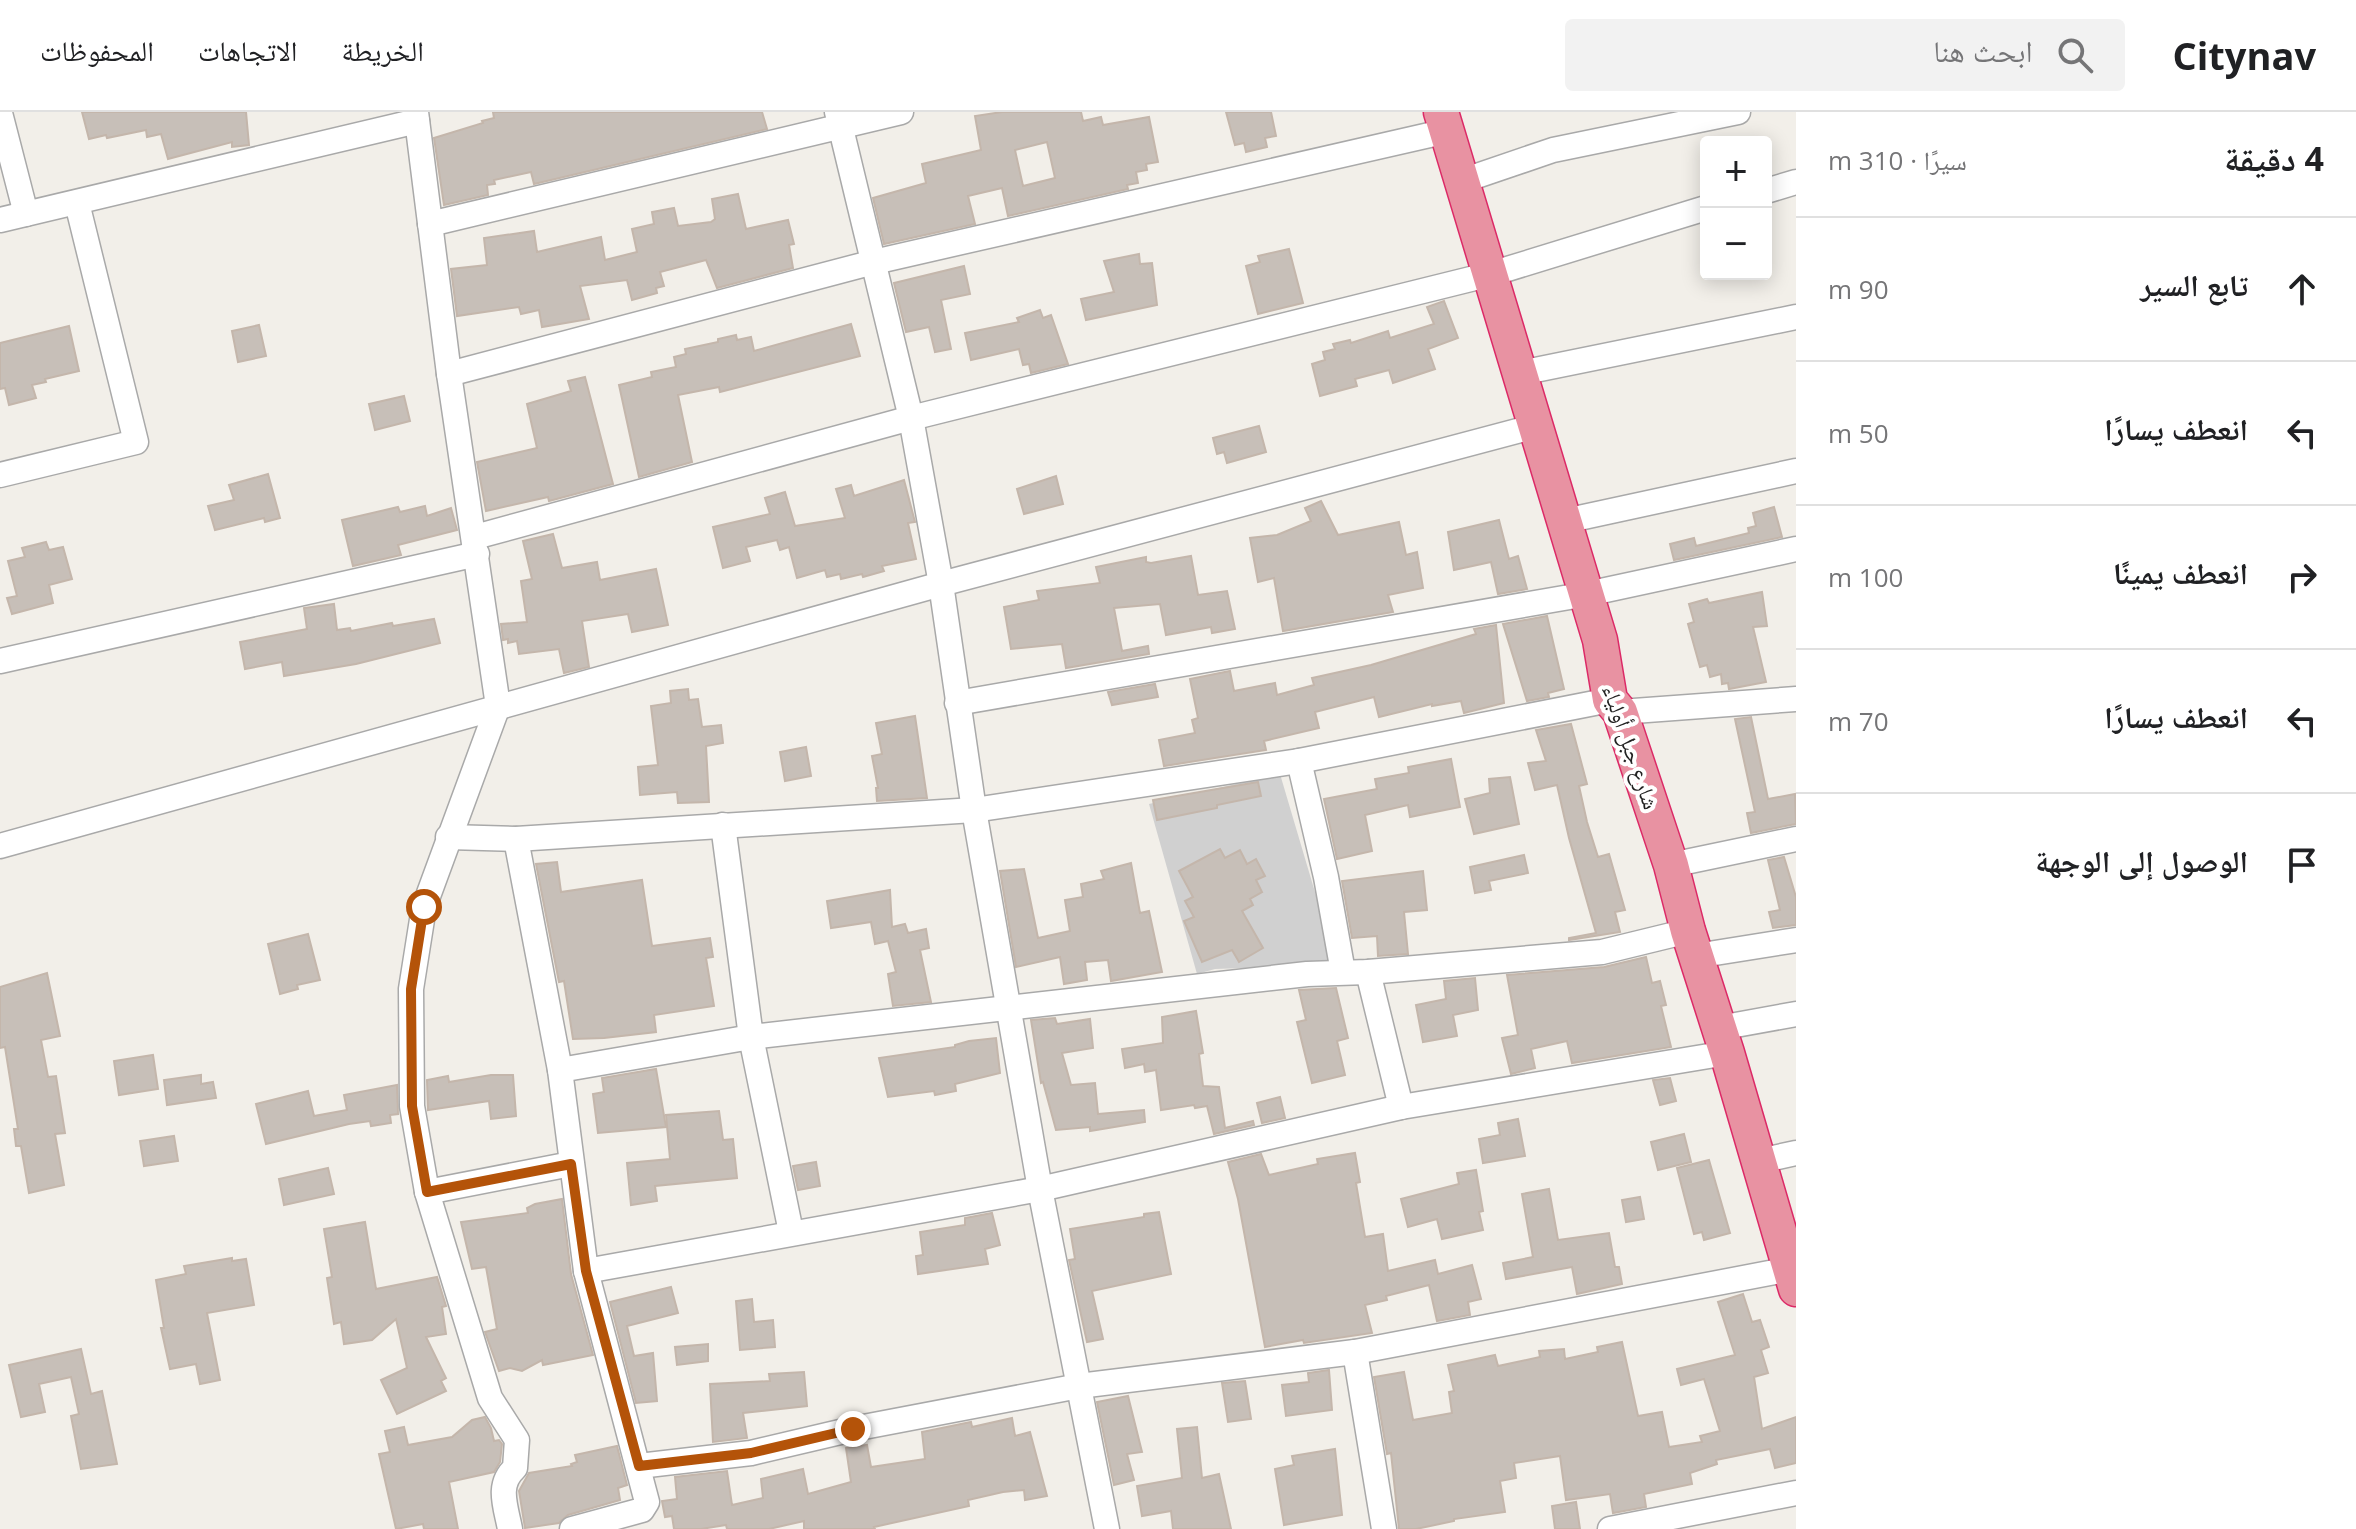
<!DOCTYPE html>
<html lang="ar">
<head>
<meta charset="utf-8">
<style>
	:root { --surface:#fff; --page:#f2f2f2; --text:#202124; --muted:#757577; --line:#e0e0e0 }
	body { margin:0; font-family:"Open Sans","Noto Naskh Arabic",sans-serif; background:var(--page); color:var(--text); direction:rtl }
	.controls { position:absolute; right:24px; top:24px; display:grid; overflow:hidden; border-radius:8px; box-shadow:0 4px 20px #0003 }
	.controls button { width:72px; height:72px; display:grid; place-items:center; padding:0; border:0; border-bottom:2px solid var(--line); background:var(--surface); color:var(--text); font:40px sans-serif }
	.stop { position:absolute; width:24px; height:24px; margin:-18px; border:6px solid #b45309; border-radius:50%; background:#fff }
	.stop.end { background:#b45309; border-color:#fff; box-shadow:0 2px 8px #0008 }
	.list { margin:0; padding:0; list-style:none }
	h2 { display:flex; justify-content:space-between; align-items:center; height:104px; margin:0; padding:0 32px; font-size:34px }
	h2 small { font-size:26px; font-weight:400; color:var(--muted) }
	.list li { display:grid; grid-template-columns:52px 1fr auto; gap:24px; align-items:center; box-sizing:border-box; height:144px; padding:0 32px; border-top:2px solid var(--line) }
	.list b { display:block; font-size:30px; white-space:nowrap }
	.list em { font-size:26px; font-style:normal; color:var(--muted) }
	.icon { flex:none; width:44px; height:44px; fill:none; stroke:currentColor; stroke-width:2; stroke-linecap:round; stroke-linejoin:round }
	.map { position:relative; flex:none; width:1796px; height:1417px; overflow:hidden; direction:ltr }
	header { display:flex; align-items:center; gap:48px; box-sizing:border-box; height:112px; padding:0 40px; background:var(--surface); border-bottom:2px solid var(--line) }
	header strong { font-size:38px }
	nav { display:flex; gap:44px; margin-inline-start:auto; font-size:28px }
	.search { width:560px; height:72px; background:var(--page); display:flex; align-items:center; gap:20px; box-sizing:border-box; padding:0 28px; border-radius:8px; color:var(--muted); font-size:30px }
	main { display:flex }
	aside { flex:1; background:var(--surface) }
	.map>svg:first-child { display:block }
</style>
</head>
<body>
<header>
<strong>Citynav</strong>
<div class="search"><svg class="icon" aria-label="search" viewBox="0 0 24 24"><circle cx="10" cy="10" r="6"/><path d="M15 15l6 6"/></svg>ابحث هنا</div>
<nav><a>الخريطة</a><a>الاتجاهات</a><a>المحفوظات</a></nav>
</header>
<main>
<aside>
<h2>4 دقيقة<small>سيرًا · 310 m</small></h2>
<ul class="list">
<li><svg class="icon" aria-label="ahead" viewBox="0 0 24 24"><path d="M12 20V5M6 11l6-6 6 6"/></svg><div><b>تابع السير</b></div><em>90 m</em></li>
<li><svg class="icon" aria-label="left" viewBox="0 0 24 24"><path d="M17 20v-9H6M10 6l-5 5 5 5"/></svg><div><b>انعطف يسارًا</b></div><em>50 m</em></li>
<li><svg class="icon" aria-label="right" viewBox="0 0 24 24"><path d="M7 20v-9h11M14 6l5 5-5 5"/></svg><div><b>انعطف يمينًا</b></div><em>100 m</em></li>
<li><svg class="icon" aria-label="left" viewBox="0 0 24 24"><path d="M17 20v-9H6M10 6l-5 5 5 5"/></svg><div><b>انعطف يسارًا</b></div><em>70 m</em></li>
<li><svg class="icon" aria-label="arrive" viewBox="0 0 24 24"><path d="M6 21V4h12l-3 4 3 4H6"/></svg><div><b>الوصول إلى الوجهة</b></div></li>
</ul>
</aside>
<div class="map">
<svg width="1796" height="1417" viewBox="0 0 1796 1417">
	<rect width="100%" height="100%" fill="#f2efe9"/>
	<path fill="#d0d0d0" d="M1280,662L1333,841L1328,853L1215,857L1197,862L1149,692Z"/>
	<g fill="#c7bfb8" stroke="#c4b6ab" stroke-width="2" fill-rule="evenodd">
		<path d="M82,0H246L249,33L232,35V30L168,47L161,22L147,25L146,18L107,26L106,23L89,27Z"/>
		<path d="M493,0H762L767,17L534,72L531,60L494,68L495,72L487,73L488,83L444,93L434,26L483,11L482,9L494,6Z"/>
		<path d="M1002,0H1081L1083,9L1101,5L1103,13L1149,5L1158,50L1146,52L1147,58L1136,60L1138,71L1127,73L1128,77L1008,104L1002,76L968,84L975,112L884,132L873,86L926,71L922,52L981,38L975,4ZM1047,30L1055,66L1023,74L1015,38Z"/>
		<path d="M1226,0H1271L1276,24L1265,26L1267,35L1246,40L1244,31L1235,33Z"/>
		<path d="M738,82L746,117L788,108L794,132L789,133L793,156L717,176L706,148L660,160L664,174L656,176L657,181L632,188L627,168L580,174L589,207L542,215L539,198L521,202L519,195L457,204L451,157L487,153L484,126L534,119L537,140L601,125L605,148L637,140L632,117L654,112L652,100L674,96L678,114L711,110L715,107L712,87Z"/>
		<path d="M1289,137L1303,191L1258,202L1246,154L1260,150L1258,144Z"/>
		<path d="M1139,142L1140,152L1152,151L1157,193L1086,208L1081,187L1114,180L1104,149Z"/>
		<path d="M964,154L970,182L941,188L951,237L935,240L929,215L906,220L894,171Z"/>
		<path d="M1444,189L1458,226L1428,237L1435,257L1393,271L1389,258L1355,267L1357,274L1320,284L1312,252L1325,248L1323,240L1335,237L1333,232L1350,228L1351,231L1388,219L1390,226L1434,212L1427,195Z"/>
		<path d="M1040,198L1043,206L1051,203L1068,252L1031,261L1029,252L1023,253L1019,237L971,248L965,221L1019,210L1017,206Z"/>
		<path d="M851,212L860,244L720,280L719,275L678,283L692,350L639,365L619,273L652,265L651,260L676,255L674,245L686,242L685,237L718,230V227L736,223L737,228L751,225L754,239Z"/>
		<path d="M259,213L266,244L238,250L232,219Z"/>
		<path d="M69,214L79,259L45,267L46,270L32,273L36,286L9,293L5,276L0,277V231Z"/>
		<path d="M585,265L613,372L549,389L548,385L486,399L477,350L537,336L527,292L571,279L568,269Z"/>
		<path d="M404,284L410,309L375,318L369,292Z"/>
		<path d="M1259,314L1266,340L1227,351L1224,340L1217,342L1213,326Z"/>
		<path d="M268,362L280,406L265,410L264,406L215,418L208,394L234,388L229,373Z"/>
		<path d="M1056,364L1063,392L1024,402L1017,377Z"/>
		<path d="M904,368L915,410L908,411L916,447L882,454L884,459L863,465L862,462L841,467L840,462L827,465L825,458L797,466L789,435L780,438L777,428L746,435L750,449L723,456L713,415L770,402L765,386L785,380L795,414L845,406L836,377L851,373L854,384Z"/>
		<path d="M1321,389L1338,423L1399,410L1406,443L1417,440L1423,476L1388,483L1393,500L1283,519L1274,466L1258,470L1250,426L1277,423L1311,409L1305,396Z"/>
		<path d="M425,394L427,404L451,396L457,418L398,433L401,443L353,454L342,408L398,395L400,400Z"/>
		<path d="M1774,395L1782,425L1674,448L1670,432L1694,426L1696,434L1749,421L1748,416L1756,414L1753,401Z"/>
		<path d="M1499,408L1509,447L1518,444L1527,477L1498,482L1491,450L1454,458L1448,420Z"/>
		<path d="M553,422L562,456L597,450L600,468L656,457L668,513L632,520L628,502L582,509L589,555L564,561L559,537L519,542L517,529L508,531V527L503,528L501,512L527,510L521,469L532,467L523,429Z"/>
		<path d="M46,430L49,438L63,435L72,467L49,473L53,491L12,502L7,486L17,484L8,449L25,445L22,436Z"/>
		<path d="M1191,444L1198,483L1227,479L1235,517L1212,521L1211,515L1166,523L1160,492L1114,496L1122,539L1148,534L1149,542L1066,556L1062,532L1011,537L1004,495L1039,488L1037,479L1100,471L1096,455L1146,445V450L1151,451Z"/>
		<path d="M1762,480L1767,514L1753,515L1766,570L1729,577L1728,571L1722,572L1721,562L1710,565L1707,553L1700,555L1688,512L1694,510L1689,492L1707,487L1709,491Z"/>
		<path d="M334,492L337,518L350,516L351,519L392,511L393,514L434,507L440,531L356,552L284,564L282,550L245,557L240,530L307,517L304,496Z"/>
		<path d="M1547,504L1564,577L1548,581L1549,585L1527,589L1503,512Z"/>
		<path d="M1496,513L1504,591L1464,601L1461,589L1432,594V592L1379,605L1374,585L1315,600L1319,616L1264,629L1266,638L1164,654L1159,628L1195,621L1192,608L1198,606L1190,567L1230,559L1234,579L1275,571L1277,583L1314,573L1312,566L1371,553L1476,522L1474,517Z"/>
		<path d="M1155,572L1158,585L1112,593L1108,580Z"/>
		<path d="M688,577L689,588L698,587L702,615L721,613L723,631L706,634L709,690L678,691L677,680L640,683L638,655L658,653L651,594L671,591L670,579Z"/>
		<path d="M915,604L927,686L877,689L876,676H878L872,644L882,642L876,611Z"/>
		<path d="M1751,605L1768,687L1795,682L1796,712L1751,721L1747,701L1755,700L1735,607Z"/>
		<path d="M1571,612L1587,672L1579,674L1587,710L1598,745L1609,742L1625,798L1615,800L1620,820L1569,828V826L1596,821L1569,726L1557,673L1535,678L1528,651L1546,649L1536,618Z"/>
		<path d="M806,635L811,664L785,669L780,640Z"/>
		<path d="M1451,647L1460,695L1410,705L1408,693L1365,703L1372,739L1337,747L1324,687L1377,677L1375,667L1409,661L1408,655Z"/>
		<path d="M1510,665L1519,712L1474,722L1465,687L1490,681L1489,667Z"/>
		<path d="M1258,670L1261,684L1217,693V696L1157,708L1153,688Z"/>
		<path d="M1220,737L1225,746L1240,738L1247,752L1256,747L1265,764L1256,768L1262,780L1250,787L1253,793L1242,799L1263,836L1239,850L1232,838L1202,850L1184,809L1194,805L1185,789L1193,785L1179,759Z"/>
		<path d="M1524,743L1528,761L1489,769L1491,778L1475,781L1470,755Z"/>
		<path d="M1784,745L1796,785V813L1773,816L1769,800L1780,798L1768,748Z"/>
		<path d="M557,750L561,780L642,768L652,834L710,826L713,845L706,846L714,894L654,903L656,920L604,926L573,927L564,869L559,870L536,752Z"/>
		<path d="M1131,751L1140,801L1149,799L1162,860L1111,869L1108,848L1085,850L1087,868L1064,872L1060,845L1016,855L1000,759L1024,757L1038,826L1070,819L1065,788L1083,785L1081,772L1104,767L1101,759Z"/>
		<path d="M1423,759L1427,798L1404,800L1408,842L1378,844L1377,824L1352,826L1342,769Z"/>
		<path d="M890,778L892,815L905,812L908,821L926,817L929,836L920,838L931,890L893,894L888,862L896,860L888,829L875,832L871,810L831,816L827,789Z"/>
		<path d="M308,822L320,868L297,873L298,877L280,882L268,832Z"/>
		<path d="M1646,845L1652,871L1660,869L1666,893L1661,894L1671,935L1572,951L1567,929L1531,937L1535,956L1511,962L1502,926L1518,923L1507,863L1604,855Z"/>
		<path d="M47,861L60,924L41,928L48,965L56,964L65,1021L55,1022L64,1073L29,1081L21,1034H16L14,1017H18L5,935L0,936V875Z"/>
		<path d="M1475,866L1478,898L1453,903L1457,924L1423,930L1416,893L1446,887L1444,869Z"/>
		<path d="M1336,876L1348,926L1337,929L1345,963L1312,971L1297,910L1306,908L1299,878Z"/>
		<path d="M1196,899L1203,941L1199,942L1203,974L1219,975L1225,1016L1253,1009L1254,1013L1214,1022L1207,994L1195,996L1194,993L1161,998L1156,958L1145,960L1144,952L1125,956L1122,937L1163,931L1162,905Z"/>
		<path d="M1055,906L1057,912L1090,907L1093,936L1062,941L1071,973L1095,971L1098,1002L1144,998L1145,1010L1090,1019V1015L1056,1018L1043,970L1041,971L1031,908Z"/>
		<path d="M996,926L1000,961L955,972L956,979L935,983L934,979L888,985L879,946L955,935V933L969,929Z"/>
		<path d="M153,943L158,977L119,983L114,949Z"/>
		<path d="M656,957L666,1015L598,1021L593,982L604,980L602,966Z"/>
		<path d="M201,963V972L213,970L216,986L167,993L164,968Z"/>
		<path d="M491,963H513L516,1004L491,1007L489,989L428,998L427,968L448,964L449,970Z"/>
		<path d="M1670,966L1676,989L1660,993L1653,968Z"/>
		<path d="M397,973L398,1002L390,1003L391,1011L371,1014L370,1009L349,1012L266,1032L256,992L308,979L314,1004L347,998L344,983Z"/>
		<path d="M1280,985L1285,1006L1262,1011L1257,991Z"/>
		<path d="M719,999L723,1028L733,1027L737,1066L655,1074L657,1089L631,1093L627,1051L670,1047L666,1003Z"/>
		<path d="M1518,1007L1525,1044L1483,1051L1479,1027L1500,1023L1498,1011Z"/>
		<path d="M1684,1022L1691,1050L1658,1058L1651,1030Z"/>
		<path d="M174,1024L178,1049L144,1054L140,1029Z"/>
		<path d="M1355,1041L1360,1070L1356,1071L1365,1125L1383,1122L1388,1159L1435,1148L1438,1162L1472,1153L1481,1187L1468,1190L1470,1203L1437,1209L1429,1173L1386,1184L1387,1188L1365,1193L1372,1221L1304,1231L1303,1228L1265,1235L1238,1087L1228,1050L1261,1042L1269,1063L1318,1052L1317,1047Z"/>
		<path d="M1709,1048L1730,1121L1704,1128L1702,1120L1694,1122L1677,1056Z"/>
		<path d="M816,1050L820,1074L798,1078L793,1054Z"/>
		<path d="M328,1056L334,1082L284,1093L279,1067Z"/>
		<path d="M1476,1058L1483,1099L1479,1100L1483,1118L1442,1127L1437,1107L1408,1115L1401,1087L1459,1072L1457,1061Z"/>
		<path d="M1549,1077L1558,1128L1609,1121L1615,1155H1619L1622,1172L1577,1182L1572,1155L1506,1167L1503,1151L1533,1145L1522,1082Z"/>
		<path d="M1640,1085L1644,1107L1626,1110L1622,1088Z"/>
		<path d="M562,1087L571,1162L593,1243L543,1253L542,1248L522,1259L510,1256L499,1259L485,1220L497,1217L486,1155L472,1157L461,1110L528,1101L527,1096L535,1092Z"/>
		<path d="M1159,1100L1171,1162L1092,1179L1103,1227L1087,1230L1069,1148L1075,1147L1070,1117L1144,1105V1102Z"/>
		<path d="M992,1101L1000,1133L985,1137L988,1152L918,1162L916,1144L923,1143L920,1120L965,1113V1106Z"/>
		<path d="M365,1110L376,1177L437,1165L446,1194L442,1195L446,1222L426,1225L446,1266L441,1269L446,1279L397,1302L381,1268L407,1256L396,1207L372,1228L344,1232L341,1210L334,1212L327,1166L332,1165L324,1117Z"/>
		<path d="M232,1146V1149L246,1147L254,1193L207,1201L220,1268L200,1272L196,1252L170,1257L161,1216H164L156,1168L186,1162L184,1154Z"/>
		<path d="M671,1175L678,1201L627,1214L634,1244L653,1241L657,1289L636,1291L610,1190Z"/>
		<path d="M1743,1182L1752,1210L1760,1208L1769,1235L1761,1238L1768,1261L1754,1265L1762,1317L1796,1305V1351L1775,1356L1770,1337L1716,1348L1717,1352L1690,1361L1692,1372L1644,1382L1646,1395L1613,1401L1610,1382L1566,1388L1560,1344L1514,1351L1516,1366L1500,1369L1505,1400L1454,1407V1409L1416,1417H1399L1391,1341L1387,1342L1374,1265L1404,1260L1413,1308L1452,1301L1449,1280L1454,1279L1448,1253L1495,1243L1498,1254L1540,1245L1539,1239L1564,1237L1565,1247L1598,1240L1597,1235L1622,1230L1638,1304L1662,1300L1669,1335L1702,1330L1700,1324L1720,1319L1704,1267L1681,1273L1677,1257L1735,1243L1718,1190Z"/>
		<path d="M752,1187L754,1210L773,1208L775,1235L740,1238L736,1189Z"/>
		<path d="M708,1232V1249L677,1253L675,1235Z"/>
		<path d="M81,1237L91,1282L102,1279L117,1352L81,1357L71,1304L79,1302L71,1265L39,1272L45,1300L21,1305L9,1253Z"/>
		<path d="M1329,1258L1332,1298L1286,1304L1282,1273L1309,1270L1308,1261Z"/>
		<path d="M804,1260L807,1294L743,1301L747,1326L713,1330L710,1272L770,1269L769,1262Z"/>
		<path d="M1245,1269L1251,1307L1228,1310L1222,1271Z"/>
		<path d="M1128,1284L1142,1340L1127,1342L1134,1368L1114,1373L1097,1290Z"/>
		<path d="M485,1305L491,1316L494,1329L499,1328L502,1332L500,1350L494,1360L449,1370L458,1417H424L423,1412L396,1417L379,1342L390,1340L385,1319L404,1315L408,1333L452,1325L472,1308Z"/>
		<path d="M1012,1306L1015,1324L1030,1320L1047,1384L1025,1388L1024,1378L1003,1380L968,1388L969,1394L874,1415L875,1417H804V1409L769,1417H727L726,1413L701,1417H674L672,1404L665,1405L662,1389L677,1387L675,1365L727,1359L732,1393L763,1386L761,1367L803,1357L808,1382L851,1370L846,1336L867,1333L871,1355L925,1347L922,1320L971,1310L972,1315Z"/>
		<path d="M1197,1315L1202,1366L1219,1362L1231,1417H1173L1171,1399L1142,1404L1137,1374L1182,1366L1177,1317Z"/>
		<path d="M617,1334L627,1373L618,1376L620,1388L568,1403L559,1411L525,1416L519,1379L529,1361L572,1354L571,1352L577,1350L575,1343Z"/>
		<path d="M1335,1337L1342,1403L1284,1413L1275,1357L1294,1353L1292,1344Z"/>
		<path d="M1576,1390L1580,1417H1555L1552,1394Z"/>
	</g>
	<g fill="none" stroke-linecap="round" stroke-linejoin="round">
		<defs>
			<g id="minor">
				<path d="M416,0L449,262L498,594L424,795L411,877L412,994L427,1080L490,1286L517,1328L515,1356C496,1373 506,1395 510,1417"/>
				<path d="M837,0L911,306L941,472L974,698L1040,1077L1107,1417"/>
				<path d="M0,1L26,102"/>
				<path d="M1462,69L1553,38L1738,0"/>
				<path d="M1766,79L1796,70"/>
				<path d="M0,108L417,9"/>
				<path d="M430,112L901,0"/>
				<path d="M1520,261L1796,205"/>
				<path d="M449,262L874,150L1447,19"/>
				<path d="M0,363L136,330L77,91"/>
				<path d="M1565,409L1796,359"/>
				<path d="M475,425L911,306L1491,162L1706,96"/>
				<path d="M0,549L477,442"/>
				<path d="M957,591L1587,482L1796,437"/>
				<path d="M1620,600L1796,587"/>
				<path d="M1299,649L1326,765L1343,860"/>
				<path d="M723,713L751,925L1307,862L1368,860L1602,840L1688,819"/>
				<path d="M448,725L516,727L974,698L1299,649L1610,588"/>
				<path d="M516,727L560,958L586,1159L647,1390L642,1398L572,1417"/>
				<path d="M0,734L941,472L1536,314"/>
				<path d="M1671,753L1796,727"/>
				<path d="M1696,844L1796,828"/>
				<path d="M1368,860L1401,995"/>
				<path d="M1719,916L1796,902"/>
				<path d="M560,958L751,925L791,1120"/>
				<path d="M1759,1049L1796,1041"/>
				<path d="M427,1080L571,1052"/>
				<path d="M586,1159L1040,1077L1401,995L1727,941"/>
				<path d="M1355,1240L1384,1417"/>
				<path d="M639,1354L751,1341L853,1317L1079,1274L1355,1240L1796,1156"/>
				<path d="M1610,1417L1796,1381"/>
			</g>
			<path id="highway" d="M1441,0L1600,528L1610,588L1620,600L1671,753L1688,819L1727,941L1796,1177"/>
		</defs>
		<use href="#minor" stroke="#a9a9a9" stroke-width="27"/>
		<use href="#highway" stroke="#dc2a67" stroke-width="37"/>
		<use href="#minor" stroke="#fff" stroke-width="24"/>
		<use href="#highway" stroke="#e892a2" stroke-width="34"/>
	</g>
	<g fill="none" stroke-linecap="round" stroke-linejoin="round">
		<path stroke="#b45309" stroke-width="10" d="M424,795L411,877L412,994L427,1080L571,1052L586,1159L639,1354L751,1341L853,1317"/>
	</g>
	<g text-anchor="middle" stroke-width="8" stroke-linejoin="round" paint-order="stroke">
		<g font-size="22" fill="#222" stroke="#fff">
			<text transform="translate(1631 635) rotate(71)" y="8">شارع جبل أولياء</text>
		</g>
	</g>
</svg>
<div class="controls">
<button>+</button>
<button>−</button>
</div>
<div class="stop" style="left:424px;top:795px"></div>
<div class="stop end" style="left:853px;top:1317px"></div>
</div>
</main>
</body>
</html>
